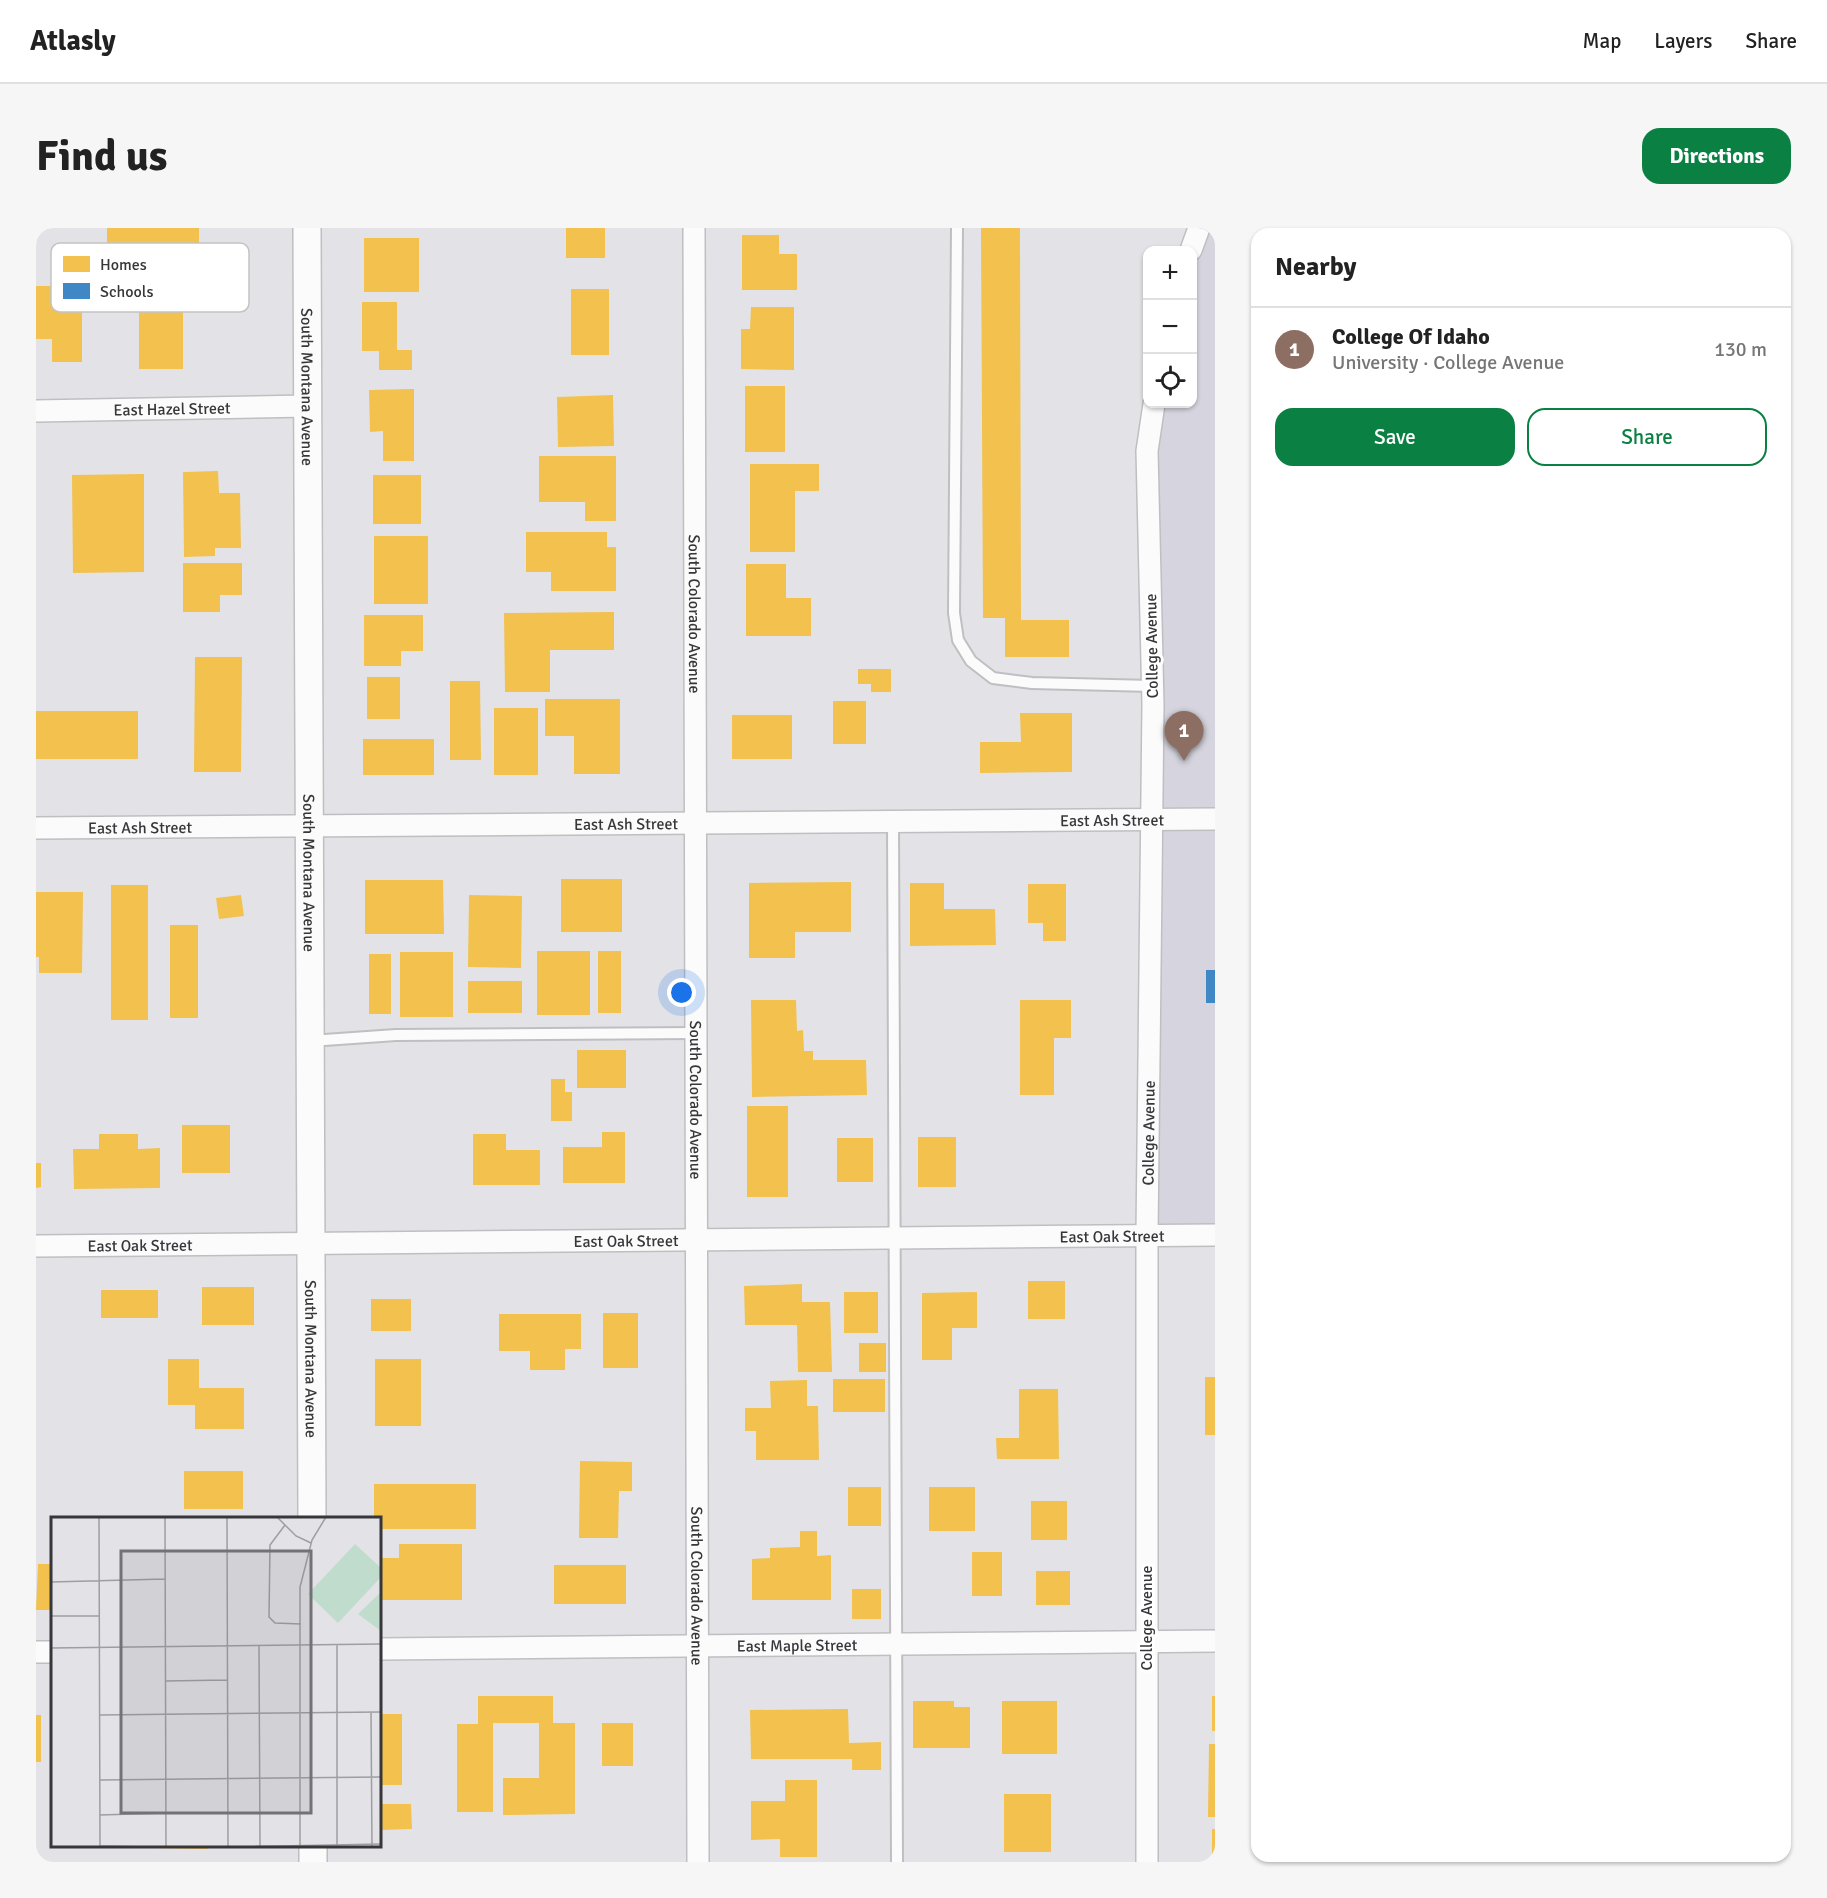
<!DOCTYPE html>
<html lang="en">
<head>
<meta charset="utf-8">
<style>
	:root { --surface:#fff; --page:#f6f6f6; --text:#222; --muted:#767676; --line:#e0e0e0; --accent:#0b8043 }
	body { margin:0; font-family:Signika,sans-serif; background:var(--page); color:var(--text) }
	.controls { position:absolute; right:18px; top:18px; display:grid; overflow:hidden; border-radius:12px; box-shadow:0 2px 4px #0004 }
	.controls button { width:54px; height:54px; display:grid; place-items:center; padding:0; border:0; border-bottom:2px solid var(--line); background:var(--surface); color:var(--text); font:30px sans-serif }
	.you { position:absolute; left:646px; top:765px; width:21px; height:21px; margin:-15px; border:4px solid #fff; border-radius:50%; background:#1a73e8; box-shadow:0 0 0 9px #1a73e833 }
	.badge { display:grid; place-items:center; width:39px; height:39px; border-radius:50%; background:var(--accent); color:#fff; font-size:20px; font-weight:700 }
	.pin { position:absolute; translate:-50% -50px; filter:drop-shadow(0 2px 3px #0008) }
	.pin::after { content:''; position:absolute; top:32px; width:21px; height:18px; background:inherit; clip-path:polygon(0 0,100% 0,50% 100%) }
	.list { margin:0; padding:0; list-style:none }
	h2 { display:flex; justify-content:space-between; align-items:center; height:78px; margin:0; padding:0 24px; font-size:26px }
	h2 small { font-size:20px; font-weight:400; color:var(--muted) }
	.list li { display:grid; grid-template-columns:39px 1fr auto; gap:18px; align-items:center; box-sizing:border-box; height:84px; padding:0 24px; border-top:2px solid var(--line) }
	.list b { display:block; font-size:22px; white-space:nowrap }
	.list p { margin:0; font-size:20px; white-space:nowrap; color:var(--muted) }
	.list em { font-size:20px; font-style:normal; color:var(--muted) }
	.actions { display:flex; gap:12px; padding:18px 24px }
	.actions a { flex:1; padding:14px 0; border:2px solid var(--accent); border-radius:18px; text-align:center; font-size:21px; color:var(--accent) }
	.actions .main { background:var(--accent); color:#fff }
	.icon { flex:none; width:33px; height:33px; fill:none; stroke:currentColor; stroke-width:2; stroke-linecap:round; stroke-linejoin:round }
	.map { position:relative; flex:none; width:1179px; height:1634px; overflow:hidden; border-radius:18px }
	header { display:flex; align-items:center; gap:36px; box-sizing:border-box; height:84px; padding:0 30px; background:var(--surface); border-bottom:2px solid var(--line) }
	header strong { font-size:28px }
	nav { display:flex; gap:33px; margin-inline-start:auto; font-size:21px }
	.intro { display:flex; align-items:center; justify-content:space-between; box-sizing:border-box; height:144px; padding:0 36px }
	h1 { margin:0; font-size:42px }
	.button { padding:15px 27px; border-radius:18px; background:var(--accent); color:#fff; font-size:21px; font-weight:700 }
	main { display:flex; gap:36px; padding:0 36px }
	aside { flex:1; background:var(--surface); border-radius:18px; box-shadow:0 2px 4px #0004 }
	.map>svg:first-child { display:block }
</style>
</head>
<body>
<header>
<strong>Atlasly</strong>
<nav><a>Map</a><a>Layers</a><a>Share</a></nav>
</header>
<div class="intro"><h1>Find us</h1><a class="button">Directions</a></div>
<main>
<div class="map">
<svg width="1179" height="1634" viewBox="0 0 1179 1634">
	<rect width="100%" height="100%" fill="#e3e3e7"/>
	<path fill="#d6d5df" d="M1163,0H1179V1007H1111L1118,176H1156V22Z"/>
	<g fill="#f2c14e">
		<rect x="71" y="0" width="92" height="34"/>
		<rect x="530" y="0" width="39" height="30"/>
		<path d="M945,0H984L985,392H1033V429H969V390H947Z"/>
		<path d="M706,7H743V26H761V62H706Z"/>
		<rect x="328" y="10" width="55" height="54"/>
		<path d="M103,52H165V82H147V141H103Z"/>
		<path d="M0,58H46V134H16V111H0Z"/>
		<rect x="535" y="61" width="38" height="66"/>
		<path d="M326,74H361V122H376V142H343V123H326Z"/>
		<path d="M715,79H758V142L705,141V101H714Z"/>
		<rect x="709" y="158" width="40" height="66"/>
		<path d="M378,161V233H347V203L334,204L333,162Z"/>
		<path d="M577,167L578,218L522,219L521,169Z"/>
		<path d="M503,228H580V293H549V274H503Z"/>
		<path d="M714,236H783V263H759V324H714Z"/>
		<path d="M182,243L183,265H204L205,320H179V328L148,329L147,244Z"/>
		<path d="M108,246V344L37,345L36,247Z"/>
		<rect x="337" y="247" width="48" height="49"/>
		<path d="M490,304H571V319H580V363H515V344H490Z"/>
		<rect x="338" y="308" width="54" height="68"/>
		<path d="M147,335H206V367H184V384H147Z"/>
		<path d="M710,336H750V370H775V408H710Z"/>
		<path d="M578,384V422H514V464H469L468,385Z"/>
		<path d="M328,387H387V423H365V438H328Z"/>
		<path d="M159,429H206L205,544H158Z"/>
		<path d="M822,441H855V464H835V456H822Z"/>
		<rect x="331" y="449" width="33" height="42"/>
		<path d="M414,453H444L445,532H414Z"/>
		<path d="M509,471H584V546H538V508H509Z"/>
		<rect x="797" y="473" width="33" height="43"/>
		<rect x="458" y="480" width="44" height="67"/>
		<rect x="0" y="483" width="102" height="48"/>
		<path d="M984,485H1036V544L944,545V514H985Z"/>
		<rect x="696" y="487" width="60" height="44"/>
		<rect x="327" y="511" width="71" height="36"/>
		<rect x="525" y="651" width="61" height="53"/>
		<path d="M329,652H407L408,706H329Z"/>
		<path d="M815,654V704H759V730H713V655Z"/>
		<path d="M874,655H908V681H959L960,717L874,718Z"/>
		<path d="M992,656H1030V713H1007V695H992Z"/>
		<rect x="75" y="657" width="37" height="135"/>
		<path d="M0,664H47L46,745H3V729H0Z"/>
		<path d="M205,667L208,688L183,691L180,670Z"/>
		<path d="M433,667L486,668L485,740L432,739Z"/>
		<rect x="134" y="697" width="28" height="93"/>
		<rect x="501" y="723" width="53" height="64"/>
		<rect x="562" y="723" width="23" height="62"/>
		<rect x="364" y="724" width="53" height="65"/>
		<rect x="333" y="726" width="22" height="60"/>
		<rect x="432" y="753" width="54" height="32"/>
		<path d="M715,772H760L761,803L767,802L768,823H777V832H830L831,867L716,869Z"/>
		<path d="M984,772H1035V810H1018V867H984Z"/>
		<rect x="541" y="822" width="49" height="38"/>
		<path d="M515,851H529V864H536V893H515Z"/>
		<rect x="711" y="878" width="41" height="91"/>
		<rect x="146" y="897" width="48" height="48"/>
		<path d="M566,904H589V955H527V919H566Z"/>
		<path d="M63,906H102V921L124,920V960L38,961L37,921H63Z"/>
		<path d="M437,906H470V922H504V957H437Z"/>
		<rect x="882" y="909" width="38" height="50"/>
		<rect x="801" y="910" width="36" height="44"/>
		<path d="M0,935H5V959L0,960Z"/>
		<rect x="992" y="1053" width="37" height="38"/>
		<path d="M766,1056V1074H794L796,1144H762L761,1097H709L708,1058Z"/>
		<rect x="166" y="1059" width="52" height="38"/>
		<rect x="65" y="1062" width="57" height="28"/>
		<rect x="808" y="1064" width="34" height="41"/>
		<path d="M941,1064V1100H916V1132H886V1065Z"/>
		<rect x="335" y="1071" width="40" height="32"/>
		<rect x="567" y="1085" width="35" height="55"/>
		<path d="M463,1086H545V1121H529V1142H494V1123H463Z"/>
		<rect x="823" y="1115" width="27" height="29"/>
		<path d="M132,1131H163V1160H208V1201H159V1177H132Z"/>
		<rect x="339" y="1131" width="46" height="67"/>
		<rect x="1169" y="1149" width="10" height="58"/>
		<rect x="797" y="1151" width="52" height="33"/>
		<path d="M771,1152V1178H782L783,1232H720V1203H709V1180H735L734,1153Z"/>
		<path d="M983,1161H1022L1023,1231H961L960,1210H983Z"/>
		<path d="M544,1233L596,1234V1263H583L582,1310H543Z"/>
		<rect x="148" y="1243" width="59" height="38"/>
		<path d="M338,1256H440V1301H344V1290H338Z"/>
		<rect x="812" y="1259" width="33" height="39"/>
		<rect x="893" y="1259" width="46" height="44"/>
		<rect x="995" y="1273" width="36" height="39"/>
		<path d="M764,1303H781V1328L795,1327V1372H716V1331L734,1330V1320L764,1319Z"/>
		<path d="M363,1316H426V1372H344V1330H363Z"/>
		<rect x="936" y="1324" width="30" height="44"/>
		<path d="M2,1336H16V1382H0Z"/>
		<rect x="518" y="1337" width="72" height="39"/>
		<rect x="1000" y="1343" width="34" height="34"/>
		<rect x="816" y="1361" width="29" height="30"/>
		<path d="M442,1468H517V1495H539V1586L467,1587V1550H503V1495H457V1584H421V1496H442Z"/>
		<rect x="1176" y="1468" width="3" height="35"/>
		<path d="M877,1473H918V1479H934V1520H877Z"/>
		<rect x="966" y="1473" width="55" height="53"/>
		<path d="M812,1481L813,1515L845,1514V1542H816V1531H715L714,1482Z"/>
		<rect x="344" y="1486" width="22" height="71"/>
		<rect x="0" y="1487" width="5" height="47"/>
		<rect x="566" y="1495" width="31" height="43"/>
		<path d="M1173,1516H1179V1589H1172Z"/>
		<path d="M749,1552H781V1629H744V1611L715,1612V1573H749Z"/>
		<rect x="968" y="1566" width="47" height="58"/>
		<path d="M344,1576H375L376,1601L344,1602Z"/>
		<rect x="1176" y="1601" width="3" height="33"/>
		<path d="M117,1618H172V1621L117,1620Z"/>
	</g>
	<rect fill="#3f88c5" x="1170" y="742" width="9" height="33"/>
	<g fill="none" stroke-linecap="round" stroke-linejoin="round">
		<defs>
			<g id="service">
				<path d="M921,0L918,385L922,412L935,433L957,450L996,455L1116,458"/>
				<path d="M857,593L861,1634"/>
				<path d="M274,813L360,807L661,805"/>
			</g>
			<g id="minor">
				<path id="s1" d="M658,0L662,1634"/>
				<path d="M1155,22L1163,0"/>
				<path id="s2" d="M0,183L272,178"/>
				<path id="s3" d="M0,600L1179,591"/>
				<path id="s4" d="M0,1018L1179,1007"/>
				<path id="s5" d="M344,1421L1179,1413"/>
				<path d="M0,1424H16"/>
				<path id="s6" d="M1111,1634V1007L1117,476L1111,223L1118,176"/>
			</g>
			<g id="tertiary">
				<path id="s7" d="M271,0L276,1290"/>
				<path d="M277,1618V1634"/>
			</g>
		</defs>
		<use href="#service" stroke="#bfbfc2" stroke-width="14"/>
		<use href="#minor" stroke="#bfbfc2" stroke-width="24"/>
		<use href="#tertiary" stroke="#bfbfc2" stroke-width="30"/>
		<use href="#service" stroke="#fbfbfb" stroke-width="10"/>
		<use href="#minor" stroke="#fbfbfb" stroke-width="21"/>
		<use href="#tertiary" stroke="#fbfbfb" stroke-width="27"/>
	</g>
	<g text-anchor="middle" stroke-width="6" stroke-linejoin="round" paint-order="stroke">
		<g font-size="16" fill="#37373a" stroke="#fff">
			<text dy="6" stroke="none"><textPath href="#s7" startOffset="159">South Montana Avenue</textPath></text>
			<text dy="6" stroke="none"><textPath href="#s2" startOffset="136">East Hazel Street</textPath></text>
			<text dy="6" stroke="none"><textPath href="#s1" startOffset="386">South Colorado Avenue</textPath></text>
			<text transform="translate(1115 418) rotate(-91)" y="6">College Avenue</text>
			<text dy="6" stroke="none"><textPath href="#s3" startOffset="1076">East Ash Street</textPath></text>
			<text dy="6" stroke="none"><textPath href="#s3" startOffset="590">East Ash Street</textPath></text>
			<text dy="6" stroke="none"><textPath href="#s3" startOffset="104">East Ash Street</textPath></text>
			<text dy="6" stroke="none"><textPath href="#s7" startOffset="645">South Montana Avenue</textPath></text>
			<text dy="6" stroke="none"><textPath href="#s1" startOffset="872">South Colorado Avenue</textPath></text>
			<text dy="6" stroke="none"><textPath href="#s6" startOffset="729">College Avenue</textPath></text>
			<text dy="6" stroke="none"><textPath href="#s4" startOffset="1076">East Oak Street</textPath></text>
			<text dy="6" stroke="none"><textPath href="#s4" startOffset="590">East Oak Street</textPath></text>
			<text dy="6" stroke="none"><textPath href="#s4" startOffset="104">East Oak Street</textPath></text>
			<text dy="6" stroke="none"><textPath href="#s7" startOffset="1131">South Montana Avenue</textPath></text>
			<text dy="6" stroke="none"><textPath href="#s1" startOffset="1358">South Colorado Avenue</textPath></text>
			<text transform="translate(1110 1390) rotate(-90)" y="6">College Avenue</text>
			<text dy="6" stroke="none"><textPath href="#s5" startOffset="417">East Maple Street</textPath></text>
		</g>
	</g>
	<g transform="translate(15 1289)">
		<rect width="330" height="330" fill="#e3e3e7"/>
		<path d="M304,27L330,51V60L287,106L257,77ZM330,75V114L307,97Z" fill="#c0dccc"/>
		<path fill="none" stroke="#9e9ea2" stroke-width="1.5" d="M48,0L49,330M114,0L115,330M176,0L177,330M226,0L245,19L260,26M234,8L219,28L218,100L224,106L250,107M0,65L114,62M0,99H48M208,129L209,330M0,131L330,127M114,164L176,163M320,195L321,330M49,198L330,195M49,263L330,260M49,298L115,296M49,329L99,330M176,330L330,327M249,330V70L261,23L275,0M286,330V128"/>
		<path fill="#737377" fill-opacity="0.15" stroke="#737377" stroke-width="3" d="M70,34H260V296H70Z"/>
		<rect width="330" height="330" fill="none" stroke="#37373a" stroke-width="3"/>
	</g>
	<rect x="15" y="15" width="198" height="69" rx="9" fill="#fff" stroke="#c3c3c4" stroke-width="1.5"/>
	<rect x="27" y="28" width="27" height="16" fill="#f2c14e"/>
	<rect x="27" y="55" width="27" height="16" fill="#3f88c5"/>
	<g font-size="16" fill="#37373a">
		<text x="64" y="42">Homes</text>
		<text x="64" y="69">Schools</text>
	</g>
</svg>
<div class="controls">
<button>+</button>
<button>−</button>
<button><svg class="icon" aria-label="locate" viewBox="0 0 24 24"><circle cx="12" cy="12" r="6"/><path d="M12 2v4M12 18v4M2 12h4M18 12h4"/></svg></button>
</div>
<div class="you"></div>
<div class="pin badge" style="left:1148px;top:533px;background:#8d6e63">1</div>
</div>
<aside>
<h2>Nearby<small></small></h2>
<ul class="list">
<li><span class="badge" style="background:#8d6e63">1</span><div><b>College Of Idaho</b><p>University · College Avenue</p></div><em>130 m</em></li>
</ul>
<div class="actions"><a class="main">Save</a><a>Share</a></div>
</aside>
</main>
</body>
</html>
